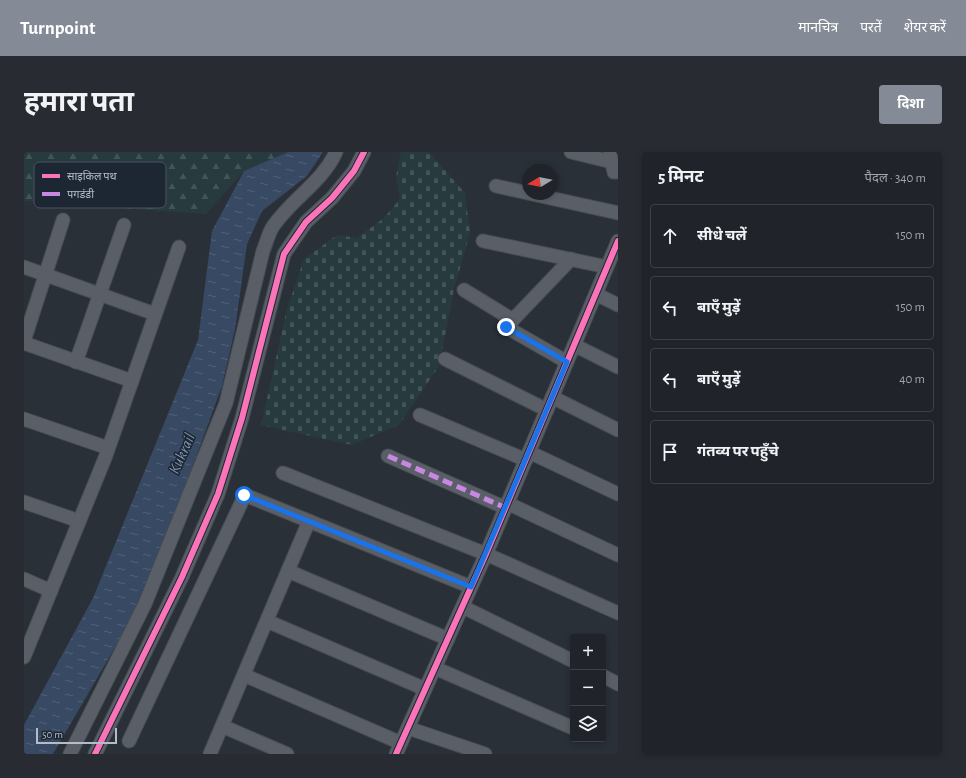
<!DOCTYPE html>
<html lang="hi">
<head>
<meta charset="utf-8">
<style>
	:root { --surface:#20242a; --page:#282c32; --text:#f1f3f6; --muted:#a2a4a8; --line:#3d4147; --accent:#848b96 }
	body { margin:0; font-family:"Alegreya Sans","Noto Sans Devanagari",sans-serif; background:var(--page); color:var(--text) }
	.controls { position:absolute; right:12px; bottom:12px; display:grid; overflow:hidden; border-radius:4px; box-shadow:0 2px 6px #0003 }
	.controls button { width:36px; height:36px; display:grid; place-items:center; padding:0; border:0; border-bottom:1px solid var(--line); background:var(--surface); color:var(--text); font:20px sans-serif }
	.compass { position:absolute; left:498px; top:12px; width:36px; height:36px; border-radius:50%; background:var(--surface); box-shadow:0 2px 6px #0003; rotate:260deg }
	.scale { position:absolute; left:12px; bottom:10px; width:81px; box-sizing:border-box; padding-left:4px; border:2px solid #b4bcc9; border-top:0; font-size:11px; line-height:14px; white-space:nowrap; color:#b4bcc9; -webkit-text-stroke:3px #1d2633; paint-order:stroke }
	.stop { position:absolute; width:12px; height:12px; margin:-9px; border:3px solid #1a73e8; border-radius:50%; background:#fff }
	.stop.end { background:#1a73e8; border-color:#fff; box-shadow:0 1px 4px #0008 }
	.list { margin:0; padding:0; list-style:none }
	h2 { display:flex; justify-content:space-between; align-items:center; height:52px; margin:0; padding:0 16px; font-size:17px }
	h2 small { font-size:13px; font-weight:400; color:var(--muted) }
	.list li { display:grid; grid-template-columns:26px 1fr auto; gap:12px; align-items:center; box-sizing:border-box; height:64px; margin:0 8px 8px; padding:0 8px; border:1px solid var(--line); border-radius:4px }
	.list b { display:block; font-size:15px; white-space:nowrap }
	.list em { font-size:13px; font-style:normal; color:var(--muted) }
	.icon { flex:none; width:22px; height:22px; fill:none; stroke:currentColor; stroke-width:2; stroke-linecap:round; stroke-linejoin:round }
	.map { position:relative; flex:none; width:594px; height:602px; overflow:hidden; border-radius:4px }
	header { display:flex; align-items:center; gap:24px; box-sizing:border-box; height:56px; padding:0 20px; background:var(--accent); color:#fff }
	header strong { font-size:19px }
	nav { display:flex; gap:22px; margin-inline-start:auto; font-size:14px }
	.intro { display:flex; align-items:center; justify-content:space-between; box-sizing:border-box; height:96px; padding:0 24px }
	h1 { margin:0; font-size:28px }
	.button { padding:10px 18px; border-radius:4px; background:var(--accent); color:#fff; font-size:14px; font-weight:700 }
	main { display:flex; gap:24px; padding:0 24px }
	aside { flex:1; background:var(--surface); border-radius:4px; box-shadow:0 2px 6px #0003 }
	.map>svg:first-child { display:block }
</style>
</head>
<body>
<header>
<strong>Turnpoint</strong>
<nav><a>मानचित्र</a><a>परतें</a><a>शेयर करें</a></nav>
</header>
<div class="intro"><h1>हमारा पता</h1><a class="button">दिशा</a></div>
<main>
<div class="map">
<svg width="594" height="602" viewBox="0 0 594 602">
	<defs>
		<pattern id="forest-firs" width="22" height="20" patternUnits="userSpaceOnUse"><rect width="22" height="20" fill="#273a3e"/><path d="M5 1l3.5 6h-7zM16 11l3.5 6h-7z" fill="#445559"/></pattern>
		<pattern id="cemetery-stones" width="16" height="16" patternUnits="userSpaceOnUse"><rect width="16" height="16" fill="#273a3e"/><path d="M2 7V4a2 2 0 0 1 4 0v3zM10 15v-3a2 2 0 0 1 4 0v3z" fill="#445559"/></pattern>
		<pattern id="water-ripples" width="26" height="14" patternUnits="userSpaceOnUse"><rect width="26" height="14" fill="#384963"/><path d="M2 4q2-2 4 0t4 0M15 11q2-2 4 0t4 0" fill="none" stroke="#526178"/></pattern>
	</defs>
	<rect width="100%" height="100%" fill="#2a3038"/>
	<path fill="url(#forest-firs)" d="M0,0H264L220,19L182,62L0,49Z"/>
	<path fill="url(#cemetery-stones)" d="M377,0H405L441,41L446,81L430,137L415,214L375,273L328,293L237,273L263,157L280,107L313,83L333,86L360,66L376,47L372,25Z"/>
	<path fill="url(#water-ripples)" d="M264,0H299L283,24L238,59L223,92L211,177L198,234L157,346L104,473L29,602H0V573L69,446L174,188L188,79L220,19Z"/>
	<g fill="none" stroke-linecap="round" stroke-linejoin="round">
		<defs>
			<g id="minor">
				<path d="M547,0L588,10"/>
				<path d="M586,2L590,20H594"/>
				<path d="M472,34L504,41"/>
				<path d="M508,42L594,61"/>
				<path d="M459,89L583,115"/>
				<path d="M0,115L131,162"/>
				<path d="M440,138L489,168"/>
				<path d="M572,142L594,153"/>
				<path d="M0,189L39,68"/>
				<path d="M0,191L108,229"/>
				<path d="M550,193L594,215"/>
				<path d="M421,207L523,258"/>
				<path d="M52,210L100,73"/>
				<path d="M543,210L482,175L547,107"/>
				<path d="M528,245L594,278"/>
				<path d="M396,263L502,308"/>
				<path d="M0,267L84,296"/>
				<path d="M505,300L594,342"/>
				<path d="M364,304L482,356"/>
				<path d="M259,321L462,402L594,461"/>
				<path d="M0,350L55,369"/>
				<path d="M483,351L594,403"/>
				<path d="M264,419L424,487"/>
				<path d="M0,427L27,439"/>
				<path d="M439,455L549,509"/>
				<path d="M243,469L401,537"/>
				<path d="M0,505L81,306L155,95"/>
				<path d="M411,516L549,576"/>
				<path d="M220,523L377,591"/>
				<path d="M579,524L594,532"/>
				<path d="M198,574L263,602"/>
				<path d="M384,576L461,602"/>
				<path d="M105,589L221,343L447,435"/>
				<path d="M46,602L121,452L202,251L239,99C242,92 244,83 248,76C266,48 298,31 312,0"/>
				<path d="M71,602L158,425L194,342L218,266L260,102L282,70L308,46L330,19L340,0"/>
				<path d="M186,602L285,369"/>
				<path d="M372,602L462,402L594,89"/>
			</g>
		</defs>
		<use href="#minor" stroke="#484c53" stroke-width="15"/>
		<use href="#minor" stroke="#5a5e66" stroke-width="13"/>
		<path stroke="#c787e3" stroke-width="5" stroke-dasharray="10 5" stroke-linecap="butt" d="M364,304L482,356"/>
		<defs>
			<g id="cycleway">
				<path d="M71,602L158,425L194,342L218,266L260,102L282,70L308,46L330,19L340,0"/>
				<path d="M372,602L462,402L594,89"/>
			</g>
		</defs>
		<use href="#cycleway" stroke="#1d2633" stroke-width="8"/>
		<use href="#cycleway" stroke="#fb73b8" stroke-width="6"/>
	</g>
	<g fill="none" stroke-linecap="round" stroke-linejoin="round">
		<path stroke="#1a73e8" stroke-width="5" d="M220,343L447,435L543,210L482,175"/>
	</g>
	<g text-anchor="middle" stroke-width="3" stroke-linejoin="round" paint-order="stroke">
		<g font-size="16" font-style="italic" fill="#7c92b1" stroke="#1d2633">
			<text transform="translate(157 301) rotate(-66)" y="6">Kukrail</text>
		</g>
	</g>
	<rect x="10" y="10" width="132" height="46" rx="6" fill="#1d2633" stroke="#4a5360" stroke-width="1"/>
	<rect x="18" y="22" width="18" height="4" fill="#fb73b8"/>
	<rect x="18" y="40" width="18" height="4" fill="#c787e3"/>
	<g font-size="11" fill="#b4bcc9">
		<text x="43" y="28">साइकिल पथ</text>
		<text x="43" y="46">पगडंडी</text>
	</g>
</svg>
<div class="controls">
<button>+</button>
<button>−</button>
<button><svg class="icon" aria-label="layers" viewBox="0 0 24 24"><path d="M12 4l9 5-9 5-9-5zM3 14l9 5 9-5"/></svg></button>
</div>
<svg class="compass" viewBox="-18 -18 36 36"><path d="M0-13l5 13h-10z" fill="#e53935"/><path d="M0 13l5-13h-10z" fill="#a2a4a8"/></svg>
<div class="scale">50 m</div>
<div class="stop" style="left:220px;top:343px"></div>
<div class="stop end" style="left:482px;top:175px"></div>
</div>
<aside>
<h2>5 मिनट<small>पैदल · 340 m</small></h2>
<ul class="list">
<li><svg class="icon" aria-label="ahead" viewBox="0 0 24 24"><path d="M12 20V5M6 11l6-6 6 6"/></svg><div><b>सीधे चलें</b></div><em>150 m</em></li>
<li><svg class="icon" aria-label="left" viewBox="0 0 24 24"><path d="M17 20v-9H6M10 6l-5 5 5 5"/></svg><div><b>बाएँ मुड़ें</b></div><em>150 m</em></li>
<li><svg class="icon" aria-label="left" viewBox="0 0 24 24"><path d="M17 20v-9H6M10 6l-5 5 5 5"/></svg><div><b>बाएँ मुड़ें</b></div><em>40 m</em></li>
<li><svg class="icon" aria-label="arrive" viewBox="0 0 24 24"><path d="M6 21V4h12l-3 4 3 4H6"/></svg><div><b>गंतव्य पर पहुँचे</b></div></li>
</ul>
</aside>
</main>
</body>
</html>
